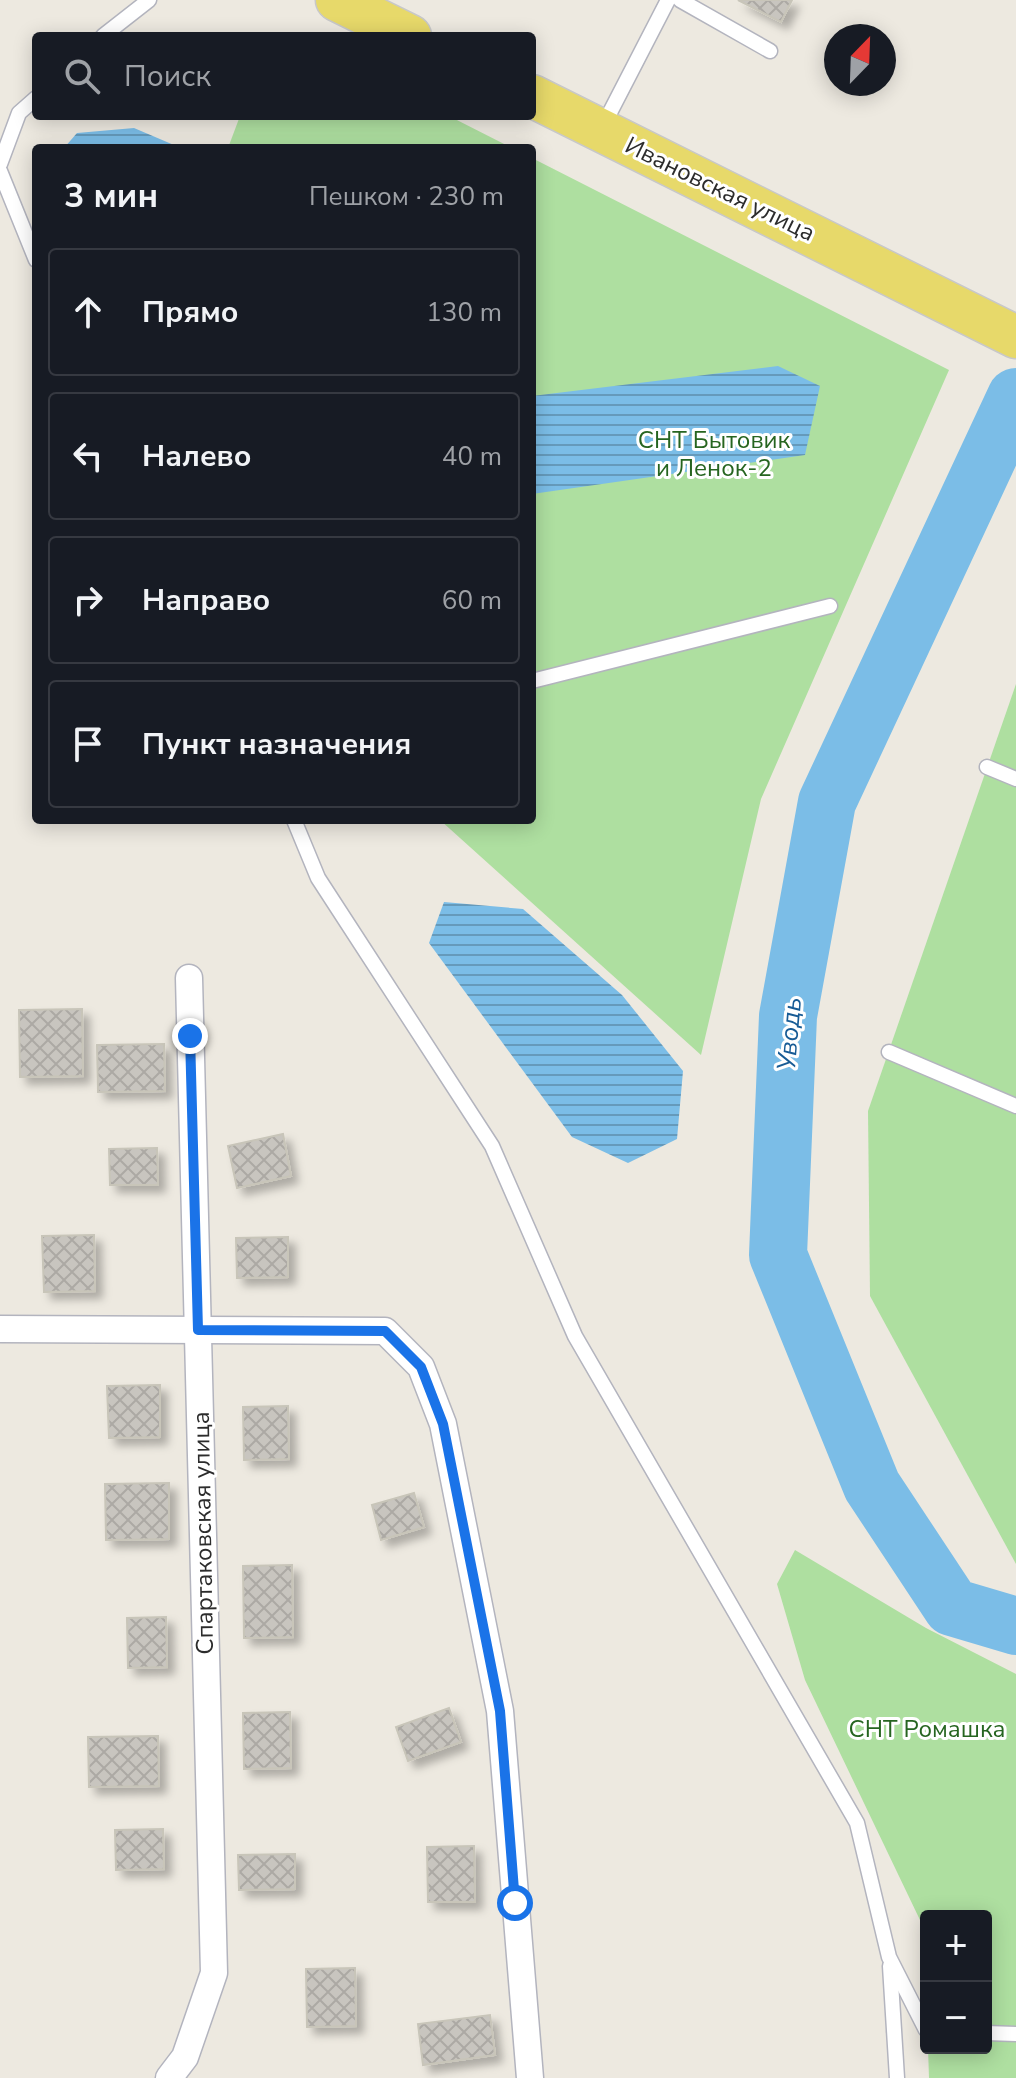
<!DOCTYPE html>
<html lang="ru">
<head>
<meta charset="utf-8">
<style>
	:root { --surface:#171b24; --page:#242831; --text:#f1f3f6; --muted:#9ea1a6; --line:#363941 }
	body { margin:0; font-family:"Nunito Sans",sans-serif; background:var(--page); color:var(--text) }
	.controls { position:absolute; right:24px; bottom:24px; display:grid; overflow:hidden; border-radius:8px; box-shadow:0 4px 20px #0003 }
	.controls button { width:72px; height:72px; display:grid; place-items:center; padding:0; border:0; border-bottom:2px solid var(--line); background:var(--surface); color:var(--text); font:40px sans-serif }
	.compass { position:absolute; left:824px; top:24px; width:72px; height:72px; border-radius:50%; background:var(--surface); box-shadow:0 4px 20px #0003; rotate:23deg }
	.stop { position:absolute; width:24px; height:24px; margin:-18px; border:6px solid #1a73e8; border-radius:50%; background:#fff }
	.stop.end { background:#1a73e8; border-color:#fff; box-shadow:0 2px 8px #0008 }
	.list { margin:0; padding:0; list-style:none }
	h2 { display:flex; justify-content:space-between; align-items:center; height:104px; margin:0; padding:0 32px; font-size:34px }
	h2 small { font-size:26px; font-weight:400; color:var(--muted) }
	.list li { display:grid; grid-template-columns:52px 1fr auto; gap:24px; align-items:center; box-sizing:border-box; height:128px; margin:0 16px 16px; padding:0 16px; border:2px solid var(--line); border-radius:8px }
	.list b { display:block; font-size:30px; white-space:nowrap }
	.list em { font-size:26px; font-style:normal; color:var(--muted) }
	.icon { flex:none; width:44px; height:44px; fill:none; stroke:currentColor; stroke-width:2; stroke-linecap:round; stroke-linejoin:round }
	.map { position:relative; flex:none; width:1016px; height:2078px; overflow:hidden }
	.search { position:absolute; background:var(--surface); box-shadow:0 4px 20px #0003; left:32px; top:32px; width:504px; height:88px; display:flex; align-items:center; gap:20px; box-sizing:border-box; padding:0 28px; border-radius:8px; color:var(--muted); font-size:30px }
	.panel { position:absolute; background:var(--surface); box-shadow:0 4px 20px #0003; left:32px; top:144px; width:504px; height:680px; border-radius:8px }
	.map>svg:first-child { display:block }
</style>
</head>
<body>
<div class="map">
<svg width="1016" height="2078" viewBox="0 0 1016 2078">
	<defs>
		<pattern id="water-rules" width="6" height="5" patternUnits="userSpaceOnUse" patternTransform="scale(2)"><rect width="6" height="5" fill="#7bbde7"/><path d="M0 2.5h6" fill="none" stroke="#659abb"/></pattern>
		<pattern id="building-cross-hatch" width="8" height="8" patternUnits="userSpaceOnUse" patternTransform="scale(2)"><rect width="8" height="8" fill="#c8c5bf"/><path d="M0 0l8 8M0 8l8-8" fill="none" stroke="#aca9a4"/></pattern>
		<filter id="shadow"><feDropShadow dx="7" dy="7" stdDeviation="4" flood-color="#0004"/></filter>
	</defs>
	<rect width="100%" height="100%" fill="#ede9e0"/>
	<g fill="#aedfa0">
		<path d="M240,116H449L512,148H228Z"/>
		<path d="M532,158L949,370L761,799L701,1055L440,820H532Z"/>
		<path d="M1016,684V1564L870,1296L868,1111Z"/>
		<path d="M795,1550L926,1628L1016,1674V2078H929L928,2048H986V1916H926V2020L920,1920L805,1680L777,1584Z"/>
	</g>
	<g fill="url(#water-rules)">
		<path d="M134,128L181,148H64L77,133Z"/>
		<path d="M778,366L820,386L805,455L532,494V396Z"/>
		<path d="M444,902L523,909L622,995L683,1071L677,1139L628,1163L572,1137L429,943Z"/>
	</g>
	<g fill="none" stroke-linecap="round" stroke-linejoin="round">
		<path stroke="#7bbde7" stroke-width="58" d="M1016,397L827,802L788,1016L778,1255L872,1486L952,1607L1016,1626"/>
	</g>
	<g fill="url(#building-cross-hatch)" stroke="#c8c5b9" stroke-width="2" filter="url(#shadow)">
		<path d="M738,0H792L781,22Z"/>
		<path d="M82,1009L83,1076L20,1077L19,1010Z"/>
		<path d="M164,1044L165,1091L98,1092L97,1045Z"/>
		<path d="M283,1134L291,1176L237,1188L228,1146Z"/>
		<path d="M157,1148L158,1185H110L109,1149Z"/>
		<path d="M94,1235L95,1291L44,1292L42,1236Z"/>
		<path d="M288,1237V1277L237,1278L236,1238Z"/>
		<path d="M160,1385V1437L109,1438L107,1386Z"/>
		<path d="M288,1406L289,1459L244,1460L243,1407Z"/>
		<path d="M169,1483V1539L106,1540L105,1484Z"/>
		<path d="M414,1493L424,1527L381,1540L372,1505Z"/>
		<path d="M292,1565L293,1637L244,1638L243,1566Z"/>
		<path d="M166,1617L167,1667L128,1668L127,1618Z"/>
		<path d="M449,1708L461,1742L408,1761L396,1727Z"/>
		<path d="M290,1712L291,1768L244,1769L243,1713Z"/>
		<path d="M158,1736L159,1786L89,1787L88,1737Z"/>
		<path d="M163,1829L164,1869L116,1870L115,1830Z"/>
		<path d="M474,1846L475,1902H428L427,1847Z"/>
		<path d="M295,1854V1889L239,1890L238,1855Z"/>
		<path d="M355,1968L356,2026L307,2027L306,1969Z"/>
		<path d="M490,2015L495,2055L423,2065L418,2024Z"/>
	</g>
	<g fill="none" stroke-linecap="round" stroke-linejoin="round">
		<defs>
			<g id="service">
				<path d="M680,0L770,51"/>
				<path d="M103,36L149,0"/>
				<path d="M603,126L668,0"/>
				<path d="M0,164L19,113L36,98"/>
				<path d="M0,171L36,260"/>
				<path d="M532,681L830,606"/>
				<path d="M987,767L1016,779"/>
				<path d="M294,820L318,878L492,1146L575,1336L857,1823L889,1957L926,2030"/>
				<path d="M889,1052L1016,1106"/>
				<path d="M890,1966L897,2078"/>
				<path d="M986,2033L1016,2034"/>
			</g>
			<g id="minor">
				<path d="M0,1329L385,1331L421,1367L443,1424L500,1711L530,2078"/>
				<path d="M169,2078L185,2057L214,1973L189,978"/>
			</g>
			<g id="primary">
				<path d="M337,0L410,36"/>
				<path d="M532,96L1016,337"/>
			</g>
		</defs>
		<use href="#service" stroke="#b3b4be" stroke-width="17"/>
		<use href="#minor" stroke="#b3b4be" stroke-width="29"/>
		<use href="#primary" stroke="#c8c8c8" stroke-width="45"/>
		<use href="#service" stroke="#fff" stroke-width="14"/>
		<use href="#minor" stroke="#fff" stroke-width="26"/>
		<use href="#primary" stroke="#e7d96a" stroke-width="42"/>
	</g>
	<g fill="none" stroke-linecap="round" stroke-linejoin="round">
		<path stroke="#1a73e8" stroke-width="10" d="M190,1036L198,1330L385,1331L421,1367L443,1424L500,1711L515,1903"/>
	</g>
	<g text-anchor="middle" stroke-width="6" stroke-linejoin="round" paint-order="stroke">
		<g font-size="24" fill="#2c2c2c" stroke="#fff">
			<text transform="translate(720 189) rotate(26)" y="8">Ивановская улица</text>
			<text transform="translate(203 1533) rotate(-91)" y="8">Спартаковская улица</text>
		</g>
		<g font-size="24" fill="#266520" stroke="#fff">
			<text x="714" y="448">СНТ Бытовик<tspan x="714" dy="28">и Ленок-2</tspan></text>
			<text x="927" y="1737">СНТ Ромашка</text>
		</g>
		<g font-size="26" font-style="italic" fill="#175b95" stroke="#fff">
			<text transform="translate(789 1034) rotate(-85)" y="9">Уводь</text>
		</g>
	</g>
</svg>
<div class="controls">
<button>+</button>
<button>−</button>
</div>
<svg class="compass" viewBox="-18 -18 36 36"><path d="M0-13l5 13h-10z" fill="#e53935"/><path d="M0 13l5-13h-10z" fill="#9ea1a6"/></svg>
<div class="stop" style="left:515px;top:1903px"></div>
<div class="stop end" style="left:190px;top:1036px"></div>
<div class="search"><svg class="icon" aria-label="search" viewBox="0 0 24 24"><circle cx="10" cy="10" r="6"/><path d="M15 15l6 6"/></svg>Поиск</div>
<section class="panel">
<h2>3 мин<small>Пешком · 230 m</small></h2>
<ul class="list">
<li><svg class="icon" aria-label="ahead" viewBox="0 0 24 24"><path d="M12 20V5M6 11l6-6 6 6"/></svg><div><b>Прямо</b></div><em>130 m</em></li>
<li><svg class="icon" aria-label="left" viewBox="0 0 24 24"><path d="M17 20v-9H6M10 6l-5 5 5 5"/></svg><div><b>Налево</b></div><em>40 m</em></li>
<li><svg class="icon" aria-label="right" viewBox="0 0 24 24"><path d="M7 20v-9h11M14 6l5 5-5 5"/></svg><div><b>Направо</b></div><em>60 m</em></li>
<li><svg class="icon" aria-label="arrive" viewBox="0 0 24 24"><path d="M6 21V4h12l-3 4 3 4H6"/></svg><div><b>Пункт назначения</b></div></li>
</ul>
</section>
</div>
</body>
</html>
